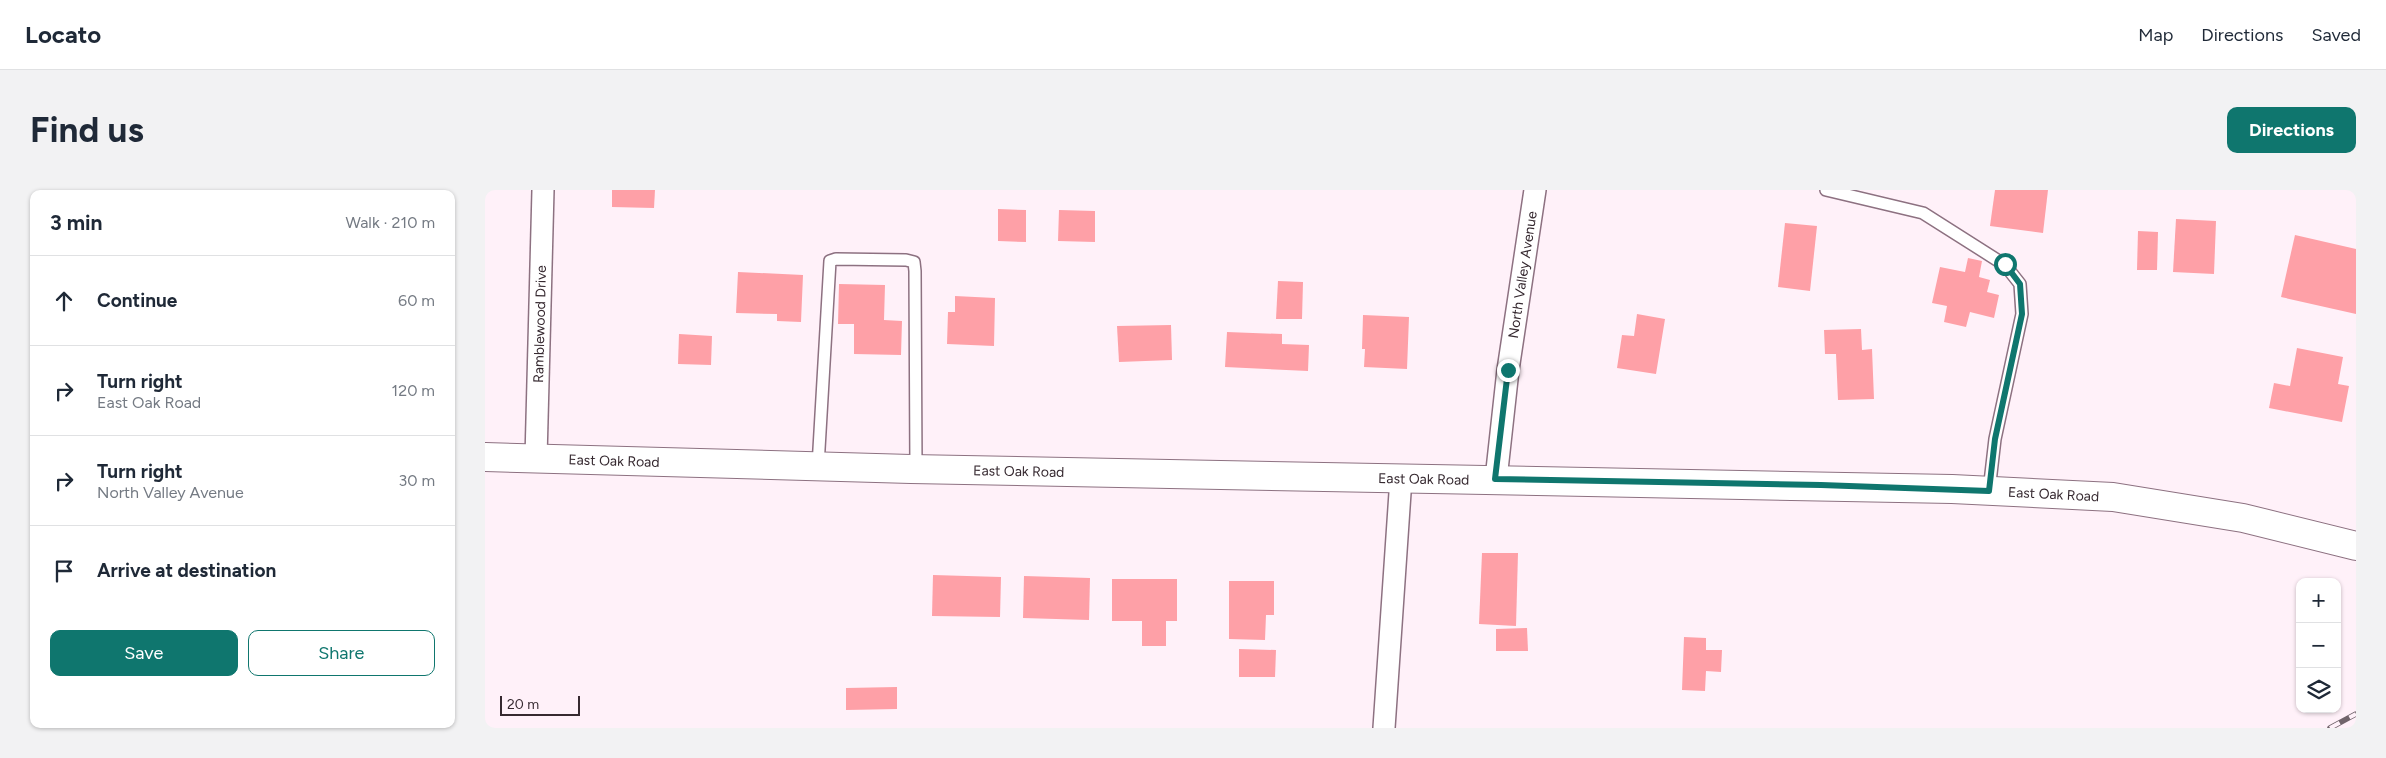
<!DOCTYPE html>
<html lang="en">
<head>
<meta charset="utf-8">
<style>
	:root { --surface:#fff; --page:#f2f2f3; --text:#1f2937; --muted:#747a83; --line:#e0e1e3; --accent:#0f766e }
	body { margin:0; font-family:Figtree,sans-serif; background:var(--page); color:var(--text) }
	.controls { position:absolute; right:15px; bottom:15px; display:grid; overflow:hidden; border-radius:10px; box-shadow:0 1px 4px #0004 }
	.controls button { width:45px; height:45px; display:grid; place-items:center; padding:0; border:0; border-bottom:1px solid var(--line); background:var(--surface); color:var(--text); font:25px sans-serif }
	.scale { position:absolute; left:15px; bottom:12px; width:80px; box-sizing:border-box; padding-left:5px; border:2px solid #362930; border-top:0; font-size:14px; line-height:18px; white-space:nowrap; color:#362930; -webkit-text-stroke:4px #fff1f9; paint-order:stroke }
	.stop { position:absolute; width:15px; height:15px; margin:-11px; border:4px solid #0f766e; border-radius:50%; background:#fff }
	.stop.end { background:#0f766e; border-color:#fff; box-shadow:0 1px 5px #0008 }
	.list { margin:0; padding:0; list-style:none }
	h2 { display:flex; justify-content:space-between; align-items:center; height:65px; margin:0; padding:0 20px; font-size:21px }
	h2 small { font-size:16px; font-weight:400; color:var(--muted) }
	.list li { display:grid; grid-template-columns:32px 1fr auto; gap:15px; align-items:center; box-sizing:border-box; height:90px; padding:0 20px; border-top:1px solid var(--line) }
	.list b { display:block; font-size:19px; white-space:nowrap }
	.list p { margin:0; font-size:16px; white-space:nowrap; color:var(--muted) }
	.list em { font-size:16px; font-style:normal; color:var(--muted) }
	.actions { display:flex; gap:10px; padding:15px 20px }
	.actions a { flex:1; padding:11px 0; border:1px solid var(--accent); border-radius:10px; text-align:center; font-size:18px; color:var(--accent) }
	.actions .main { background:var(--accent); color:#fff }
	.icon { flex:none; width:28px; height:28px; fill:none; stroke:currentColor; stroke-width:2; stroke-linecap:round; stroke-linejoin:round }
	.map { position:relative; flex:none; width:1871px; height:538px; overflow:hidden; border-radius:10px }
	header { display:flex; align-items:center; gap:30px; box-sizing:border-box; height:70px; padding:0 25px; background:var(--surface); border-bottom:1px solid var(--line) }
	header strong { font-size:24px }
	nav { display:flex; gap:28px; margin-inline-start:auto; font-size:18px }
	.intro { display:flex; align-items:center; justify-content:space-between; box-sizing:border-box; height:120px; padding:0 30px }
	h1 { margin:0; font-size:35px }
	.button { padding:12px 22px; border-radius:10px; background:var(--accent); color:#fff; font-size:18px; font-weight:700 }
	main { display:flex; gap:30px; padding:0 30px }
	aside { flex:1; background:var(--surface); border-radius:10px; box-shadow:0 1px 4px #0004 }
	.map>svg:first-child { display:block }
</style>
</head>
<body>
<header>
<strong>Locato</strong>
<nav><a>Map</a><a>Directions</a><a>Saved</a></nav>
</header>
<div class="intro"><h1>Find us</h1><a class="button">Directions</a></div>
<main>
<aside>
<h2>3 min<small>Walk · 210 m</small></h2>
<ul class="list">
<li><svg class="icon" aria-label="ahead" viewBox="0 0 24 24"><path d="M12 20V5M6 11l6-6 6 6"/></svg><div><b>Continue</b></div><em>60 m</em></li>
<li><svg class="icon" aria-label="right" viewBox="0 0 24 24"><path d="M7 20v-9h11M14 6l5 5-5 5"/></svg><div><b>Turn right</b><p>East Oak Road</p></div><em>120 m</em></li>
<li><svg class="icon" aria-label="right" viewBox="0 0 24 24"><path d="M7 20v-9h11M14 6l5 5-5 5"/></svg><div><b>Turn right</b><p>North Valley Avenue</p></div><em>30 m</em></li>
<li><svg class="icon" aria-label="arrive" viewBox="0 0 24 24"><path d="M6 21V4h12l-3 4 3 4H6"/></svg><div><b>Arrive at destination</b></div></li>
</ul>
<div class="actions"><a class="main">Save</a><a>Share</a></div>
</aside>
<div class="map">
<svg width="1871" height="538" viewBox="0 0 1871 538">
	<rect width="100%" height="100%" fill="#fff1f9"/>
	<g fill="#fea0a7">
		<path d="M127,0H170L169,18L127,17Z"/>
		<path d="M1510,0H1563L1558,43L1505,36Z"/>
		<path d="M513,19L541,20V52L513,51Z"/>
		<path d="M574,20L610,21V52L573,51Z"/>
		<path d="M1691,29L1731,31L1729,84L1688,82Z"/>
		<path d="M1300,33L1332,36L1325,101L1293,97Z"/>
		<path d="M1653,41L1673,42L1672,80H1652Z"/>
		<path d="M1810,45L1871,59V124L1796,107Z"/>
		<path d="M1483,68L1497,71L1494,87L1505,90L1502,102L1514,105L1509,128L1485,122L1481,137L1459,132L1462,116L1447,113L1455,77L1480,82Z"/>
		<path d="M253,82L318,85L316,132L292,131V124L251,123Z"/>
		<path d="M793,91L818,92L817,129H791Z"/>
		<path d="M354,94L400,95L399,130L417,131L416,165L369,164V134H353Z"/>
		<path d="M470,106L510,108L509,156L462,154L463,122H470Z"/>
		<path d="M1152,124L1180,129L1171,184L1132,178L1137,145L1149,146Z"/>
		<path d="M878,125L924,127L922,179L879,177L880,159H877Z"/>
		<path d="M686,135L687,170L634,172L632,136Z"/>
		<path d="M1376,139L1377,160L1387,159L1389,209L1353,210L1351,164H1340L1339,140Z"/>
		<path d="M742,142L797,144V154L824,155L823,181L740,177Z"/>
		<path d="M194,144L227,146L226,175L193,174Z"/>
		<path d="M1812,158L1858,167L1853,194L1864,196L1857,232L1784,218L1789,193L1805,196Z"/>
		<path d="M997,363H1033L1031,436L994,434Z"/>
		<path d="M448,385L516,387L515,427L447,426Z"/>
		<path d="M539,386L605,388L604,430L538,428Z"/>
		<path d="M627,389H692V431H681V456H657V431H627Z"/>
		<path d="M744,391H789V425H781L780,450L744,449Z"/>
		<path d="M1042,438L1043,461H1011V439Z"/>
		<path d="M1199,447L1221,448V460H1237L1236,482L1221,481L1220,501L1197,500Z"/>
		<path d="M754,459L791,460L790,487H754Z"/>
		<path d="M412,497V519L361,520V498Z"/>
	</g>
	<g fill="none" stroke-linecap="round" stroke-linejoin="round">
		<defs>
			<g id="lane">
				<path d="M1341,0L1438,23L1520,75L1535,94L1537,124L1510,249L1504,301"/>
				<path d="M333,276L345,71L351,69L421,70L429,72L430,81L431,279"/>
			</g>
			<g id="street">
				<path id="s1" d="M51,268L58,0"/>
				<path id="s2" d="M1011,289L1023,180L1050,0"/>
				<path d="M899,538L916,288"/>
			</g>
			<g id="secondary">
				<path id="s3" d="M0,267L426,279L1467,299L1628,307L1758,328L1871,356"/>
			</g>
		</defs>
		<use href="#lane" stroke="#8d7181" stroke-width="14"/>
		<use href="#street" stroke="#8d7181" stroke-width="24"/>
		<use href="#secondary" stroke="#8d7181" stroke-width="30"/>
		<use href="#lane" stroke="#fff" stroke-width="11"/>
		<use href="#street" stroke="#fff" stroke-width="21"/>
		<use href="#secondary" stroke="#fff" stroke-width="28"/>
		<defs>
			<path id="rail" d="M1845,538L1871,524"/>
		</defs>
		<use href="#rail" stroke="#71646b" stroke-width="5.5"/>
		<use href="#rail" stroke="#fff1f9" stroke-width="4" stroke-dasharray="11" stroke-linecap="butt"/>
	</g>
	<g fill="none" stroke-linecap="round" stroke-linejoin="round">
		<path stroke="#0f766e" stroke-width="6" d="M1023,180L1010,289L1336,295L1504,301L1510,249L1537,124L1535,94L1520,74"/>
	</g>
	<g text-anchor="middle" stroke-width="4.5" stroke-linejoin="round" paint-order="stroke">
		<g font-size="14" fill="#362930" stroke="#fff1f9">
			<text dy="5" stroke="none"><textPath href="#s2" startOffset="206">North Valley Avenue</textPath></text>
			<text dy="5" stroke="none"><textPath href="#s1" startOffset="134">Ramblewood Drive</textPath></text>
			<text dy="5" stroke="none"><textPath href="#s3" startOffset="129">East Oak Road</textPath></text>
			<text dy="5" stroke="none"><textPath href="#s3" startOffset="534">East Oak Road</textPath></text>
			<text dy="5" stroke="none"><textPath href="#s3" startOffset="939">East Oak Road</textPath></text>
			<text dy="5" stroke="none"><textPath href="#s3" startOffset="1569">East Oak Road</textPath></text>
		</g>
	</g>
</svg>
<div class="controls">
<button>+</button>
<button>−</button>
<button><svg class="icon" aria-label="layers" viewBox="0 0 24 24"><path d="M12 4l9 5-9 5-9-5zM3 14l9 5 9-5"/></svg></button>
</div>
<div class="scale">20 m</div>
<div class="stop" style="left:1520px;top:74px"></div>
<div class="stop end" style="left:1023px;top:180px"></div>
</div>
</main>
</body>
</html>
